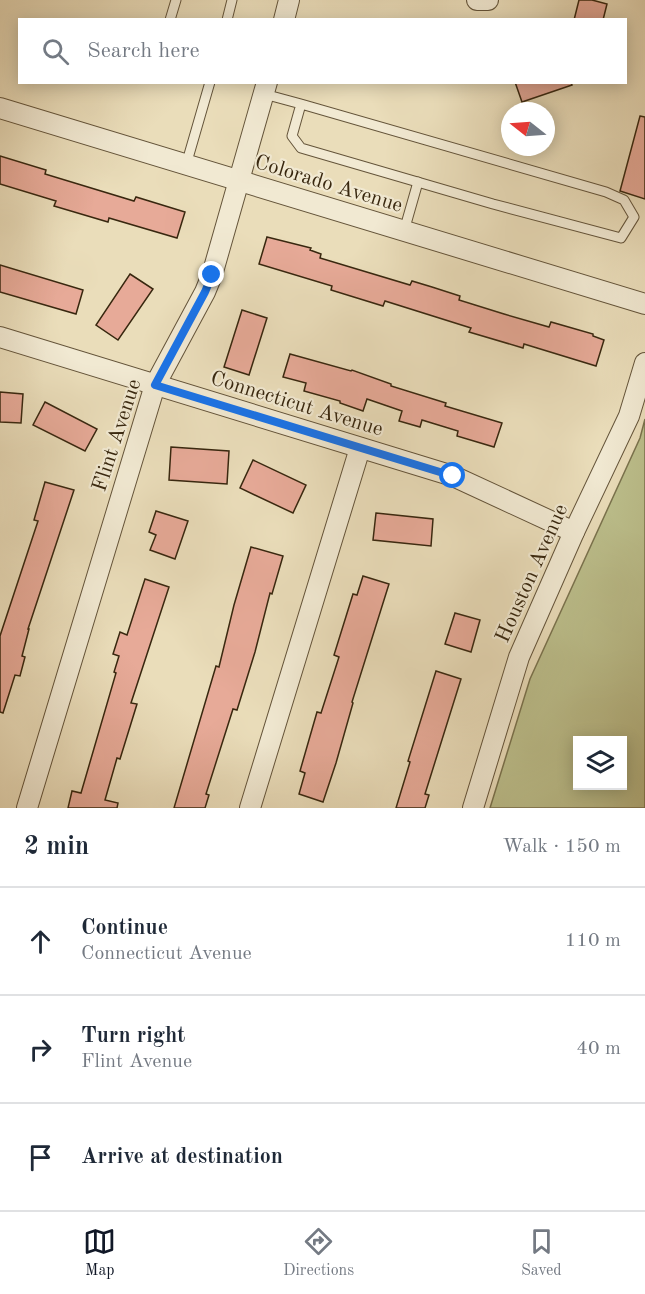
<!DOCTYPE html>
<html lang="en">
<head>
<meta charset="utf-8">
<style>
	:root { --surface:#fff; --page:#f6f6f7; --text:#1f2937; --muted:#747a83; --line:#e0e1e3; --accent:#111827 }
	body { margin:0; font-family:"Old Standard TT",serif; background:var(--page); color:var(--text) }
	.controls { position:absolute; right:18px; bottom:18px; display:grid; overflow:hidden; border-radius:0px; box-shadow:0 3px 15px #0003 }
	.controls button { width:54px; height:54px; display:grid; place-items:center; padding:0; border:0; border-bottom:2px solid var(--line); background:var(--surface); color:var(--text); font:30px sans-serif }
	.compass { position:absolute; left:501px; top:102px; width:54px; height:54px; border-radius:50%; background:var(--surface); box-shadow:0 3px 15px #0003; rotate:287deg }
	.stop { position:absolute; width:18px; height:18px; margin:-14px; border:4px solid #1a73e8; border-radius:50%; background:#fff }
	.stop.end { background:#1a73e8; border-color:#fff; box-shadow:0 2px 6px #0008 }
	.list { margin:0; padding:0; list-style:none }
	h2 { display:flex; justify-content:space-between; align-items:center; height:78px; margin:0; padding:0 24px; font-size:26px }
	h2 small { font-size:20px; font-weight:400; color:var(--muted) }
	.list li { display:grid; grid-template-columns:39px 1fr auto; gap:18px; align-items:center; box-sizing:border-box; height:108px; padding:0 24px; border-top:2px solid var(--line) }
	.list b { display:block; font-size:22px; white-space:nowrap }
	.list p { margin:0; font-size:20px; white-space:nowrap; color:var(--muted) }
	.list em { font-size:20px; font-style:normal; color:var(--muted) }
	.icon { flex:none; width:33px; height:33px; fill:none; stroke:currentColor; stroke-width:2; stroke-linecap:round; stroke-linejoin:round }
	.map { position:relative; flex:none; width:645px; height:808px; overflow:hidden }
	.search { position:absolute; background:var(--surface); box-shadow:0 3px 15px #0003; left:18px; right:18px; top:18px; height:66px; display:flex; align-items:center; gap:15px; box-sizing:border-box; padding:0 21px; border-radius:0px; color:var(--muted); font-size:22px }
	.sheet { height:402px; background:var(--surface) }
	nav { display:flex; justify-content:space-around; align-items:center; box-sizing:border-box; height:84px; border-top:2px solid var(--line); background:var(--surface); font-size:16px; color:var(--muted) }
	nav a { display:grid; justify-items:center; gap:3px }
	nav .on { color:var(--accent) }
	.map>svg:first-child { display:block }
</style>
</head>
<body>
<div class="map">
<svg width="645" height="808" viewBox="0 0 645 808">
	<rect width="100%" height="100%" fill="#eaddba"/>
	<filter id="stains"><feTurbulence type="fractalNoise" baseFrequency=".00333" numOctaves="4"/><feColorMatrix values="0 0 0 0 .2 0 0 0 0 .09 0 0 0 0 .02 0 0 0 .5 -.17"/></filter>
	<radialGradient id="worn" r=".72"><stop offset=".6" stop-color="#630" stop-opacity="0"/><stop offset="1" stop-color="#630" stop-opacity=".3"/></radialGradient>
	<path fill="#bcbf8c" stroke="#7a734e" stroke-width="1.5" fill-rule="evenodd" d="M645,419V808H490L530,679L640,438ZM578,740H622V786H578Z"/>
	<g fill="#e7aa98" stroke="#38270f" stroke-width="1.5">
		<path d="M579,0H592L607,4L603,20H574Z"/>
		<path d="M515,82H571L572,85L522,102Z"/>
		<path d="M640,116L645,117V199L620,191Z"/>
		<path d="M0,156L46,170L45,174L134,201L136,197L185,212L177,238L109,218L108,222L54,206L56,201L0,184Z"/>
		<path d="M267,237L311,248L310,250L321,254L320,258L410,285L412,281L432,287L460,296L459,300L504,314L549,327L551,322L593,334V336L604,340L596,366L524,344L523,348L469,332L471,328L385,301L383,306L331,290L332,286L259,264Z"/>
		<path d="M0,265L83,290L76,314L0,292Z"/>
		<path d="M130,274L153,289L118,340L96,325Z"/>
		<path d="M242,310L267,318L249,375L224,367Z"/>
		<path d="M290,354L351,371L352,370L391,384V386L446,403L445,406L502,423L494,447L457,436L458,431L422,420L420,427L399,421L402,411L367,399L363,411L340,403V401L304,391L306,383L283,377Z"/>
		<path d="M0,392L23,394L21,423L0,422Z"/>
		<path d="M45,402L97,429L85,451L33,425Z"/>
		<path d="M171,447L229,451L227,484L169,480Z"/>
		<path d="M253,460L306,485L293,513L240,488Z"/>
		<path d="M45,482L74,490L28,629H29L22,656L25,657L20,676L15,675L3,713L0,712V636L38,521L34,520Z"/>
		<path d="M156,511L188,521L175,559L150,550L156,535L149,532Z"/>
		<path d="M376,513L433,519L431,546L373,540Z"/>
		<path d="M251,547L283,556L272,594L270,593L255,652L237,710L233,709L206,794L209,795L205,808H174L216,666L219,667L234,605Z"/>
		<path d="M363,576L389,584L352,702L353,703L336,763L323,802L299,794L305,773L300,771L317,712L321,713L339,657L334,655L353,594L357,595Z"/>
		<path d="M145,579L169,587L131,703L137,704L120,759L117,758L105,800L118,803L117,808H68L72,791L81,793L116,673L114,672L119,656L113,654L120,632L127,635Z"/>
		<path d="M455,613L480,620L471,652L445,644Z"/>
		<path d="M436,671L461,679L425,794L429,795L425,808H396L410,762L408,761Z"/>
	</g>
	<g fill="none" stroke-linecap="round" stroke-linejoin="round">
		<defs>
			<g id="lane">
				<path d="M170,20L176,0"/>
				<path d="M227,20L232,0"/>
				<path d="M264,94L301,104L606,192L624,200L634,217L621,238L493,204L301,148L292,136L301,104"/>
				<path d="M186,165L210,82"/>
				<path d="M404,231L418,182"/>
			</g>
			<g id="street">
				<path d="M477,0H488"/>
				<path d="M284,20L289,0"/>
				<path d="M0,108L645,304"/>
				<path d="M0,337L453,476L574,532"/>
				<path d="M27,808L155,385L205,292L212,275L267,82"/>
				<path d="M250,808L360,448"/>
				<path d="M473,808L519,657L574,532L629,416L645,363"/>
			</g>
		</defs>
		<use href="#lane" stroke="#64543a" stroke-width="11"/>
		<use href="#street" stroke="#64543a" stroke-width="22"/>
		<use href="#lane" stroke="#f1e9d2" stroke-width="9"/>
		<use href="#street" stroke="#f1e9d2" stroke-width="20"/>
	</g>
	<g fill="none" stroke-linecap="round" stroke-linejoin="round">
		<path stroke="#1a73e8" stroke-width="8" d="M212,275L205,292L155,385L453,476"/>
	</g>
	<g text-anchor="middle" stroke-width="4.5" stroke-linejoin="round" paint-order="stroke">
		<g font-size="21" fill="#38270f" stroke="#f1e9d2">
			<text transform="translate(329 183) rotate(17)" y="7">Colorado Avenue</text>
			<text transform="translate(297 403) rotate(17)" y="7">Connecticut Avenue</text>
			<text transform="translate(116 435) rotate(-72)" y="7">Flint Avenue</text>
			<text transform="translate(531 573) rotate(-66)" y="7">Houston Avenue</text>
		</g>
	</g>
	<rect width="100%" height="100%" filter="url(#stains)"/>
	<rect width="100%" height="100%" fill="url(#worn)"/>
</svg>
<div class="controls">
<button><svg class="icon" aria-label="layers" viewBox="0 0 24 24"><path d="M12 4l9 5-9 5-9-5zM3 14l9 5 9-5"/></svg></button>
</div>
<svg class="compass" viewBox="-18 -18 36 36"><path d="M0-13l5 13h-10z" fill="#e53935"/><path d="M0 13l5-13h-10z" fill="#747a83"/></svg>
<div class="stop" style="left:453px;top:476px"></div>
<div class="stop end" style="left:212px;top:275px"></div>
<div class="search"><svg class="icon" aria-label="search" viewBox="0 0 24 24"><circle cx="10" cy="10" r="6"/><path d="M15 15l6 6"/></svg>Search here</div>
</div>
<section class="sheet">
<h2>2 min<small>Walk · 150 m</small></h2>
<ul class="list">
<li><svg class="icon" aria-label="ahead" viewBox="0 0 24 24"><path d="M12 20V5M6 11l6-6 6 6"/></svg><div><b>Continue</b><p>Connecticut Avenue</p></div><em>110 m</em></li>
<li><svg class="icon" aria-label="right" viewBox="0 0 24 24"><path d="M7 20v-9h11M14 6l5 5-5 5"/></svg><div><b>Turn right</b><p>Flint Avenue</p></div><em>40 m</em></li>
<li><svg class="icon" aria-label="arrive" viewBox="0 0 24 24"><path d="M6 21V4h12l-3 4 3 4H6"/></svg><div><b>Arrive at destination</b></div></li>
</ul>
</section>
<nav>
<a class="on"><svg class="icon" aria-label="map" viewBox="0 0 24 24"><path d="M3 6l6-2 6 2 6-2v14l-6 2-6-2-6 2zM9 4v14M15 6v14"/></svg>Map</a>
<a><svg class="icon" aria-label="directions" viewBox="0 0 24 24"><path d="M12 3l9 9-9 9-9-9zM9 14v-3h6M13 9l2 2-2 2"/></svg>Directions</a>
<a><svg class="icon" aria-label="saved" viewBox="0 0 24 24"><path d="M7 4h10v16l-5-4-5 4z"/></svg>Saved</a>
</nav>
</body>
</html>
